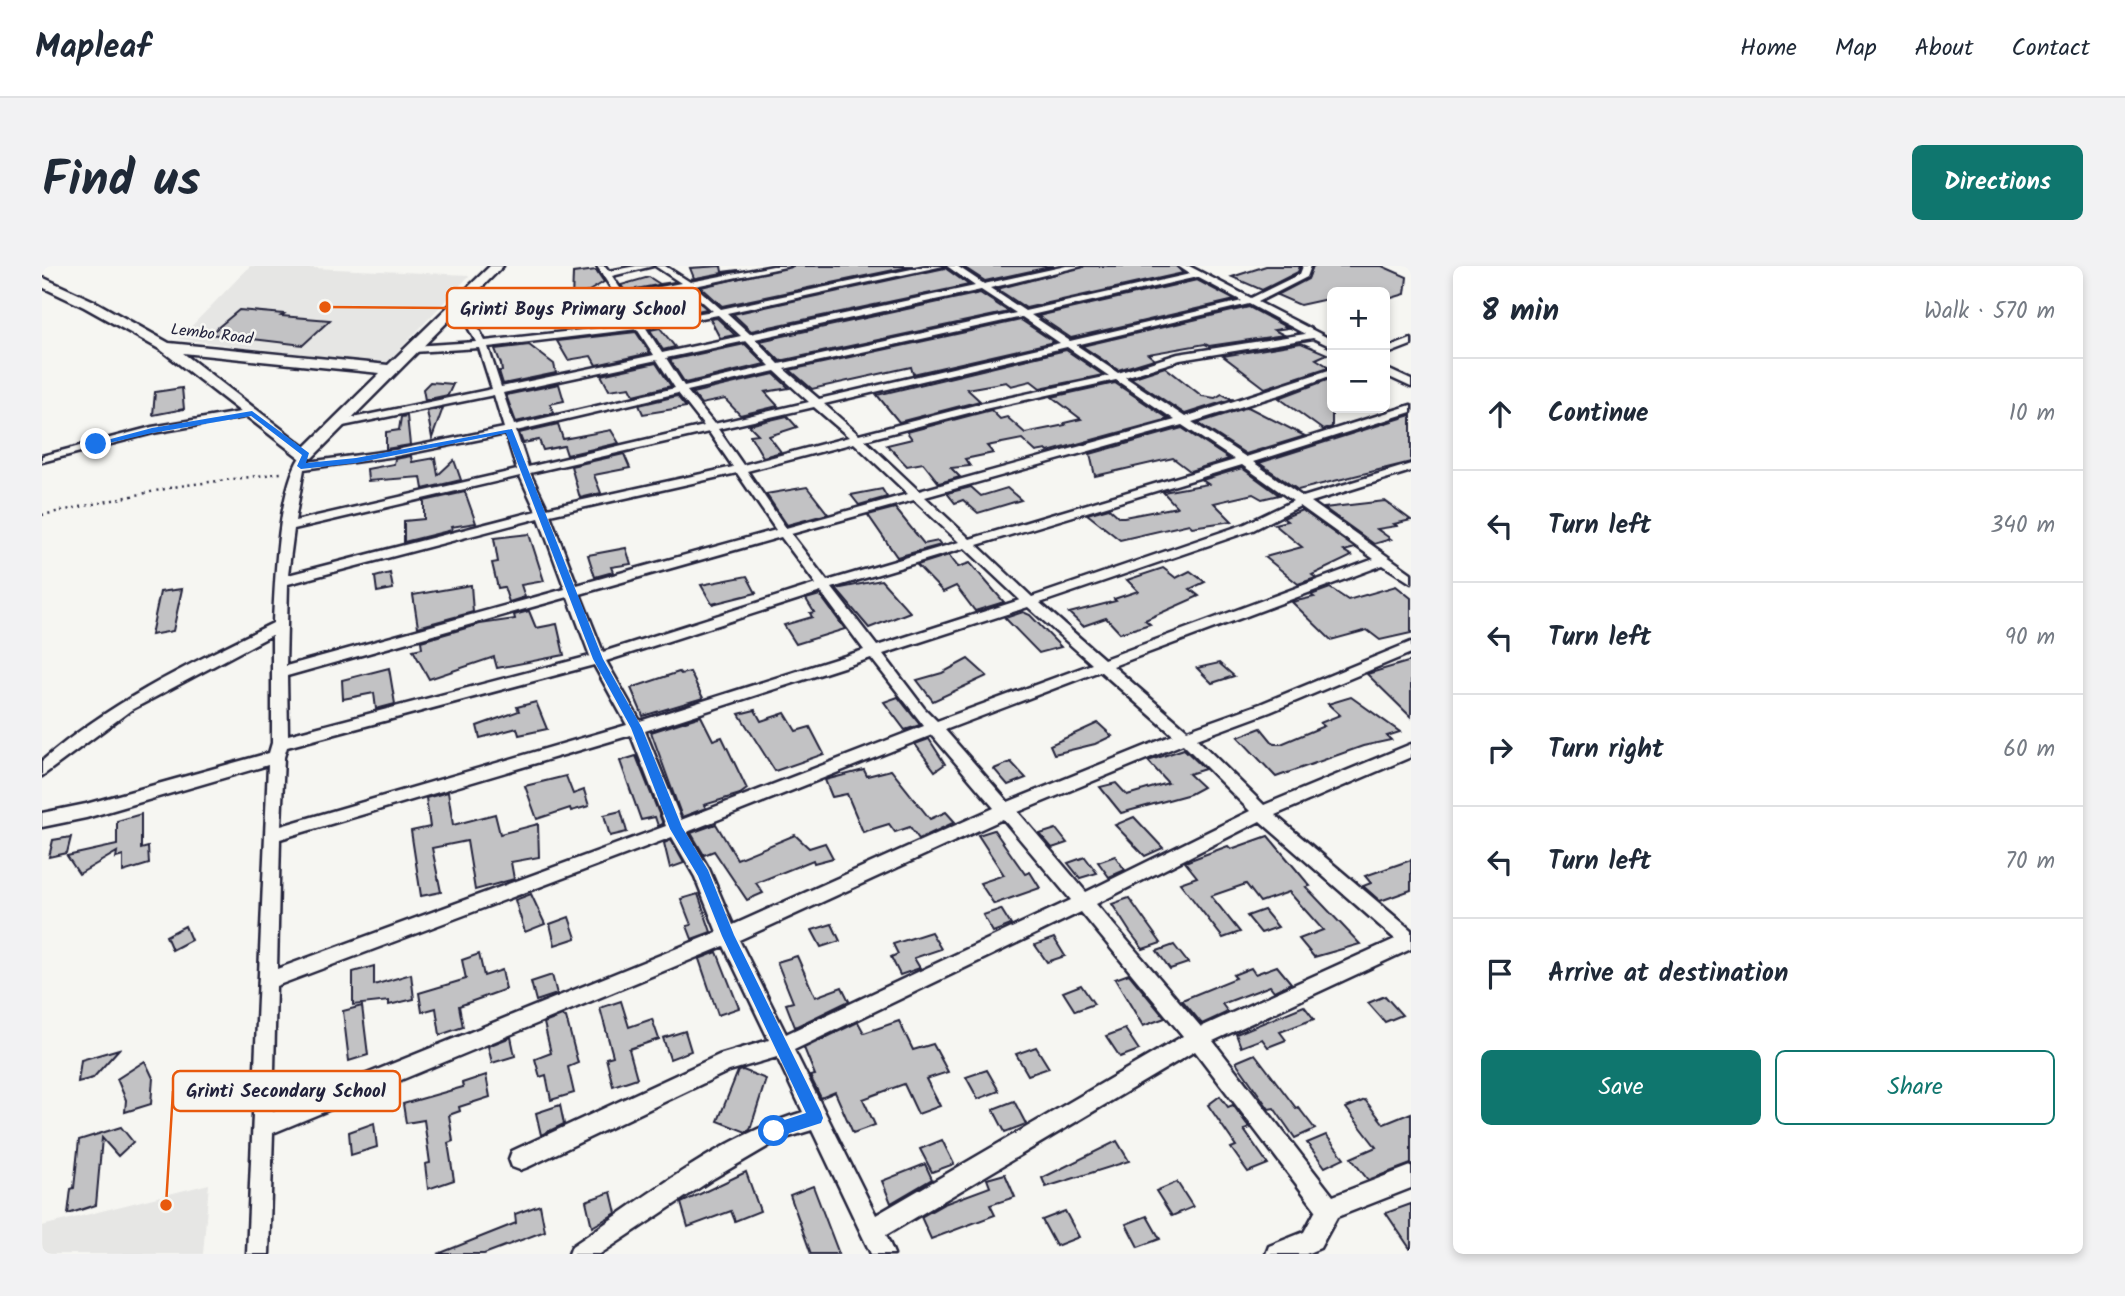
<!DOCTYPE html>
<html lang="en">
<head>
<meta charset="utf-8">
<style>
	:root { --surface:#fff; --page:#f2f2f3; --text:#1f2937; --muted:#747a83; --line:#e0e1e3; --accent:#0f766e }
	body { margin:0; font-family:Kalam,sans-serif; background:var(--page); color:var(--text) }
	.controls { position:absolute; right:21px; top:21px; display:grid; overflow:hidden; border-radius:10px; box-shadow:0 4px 10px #0003 }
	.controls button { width:63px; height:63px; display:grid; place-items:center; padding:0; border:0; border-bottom:2px solid var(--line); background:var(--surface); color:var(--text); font:35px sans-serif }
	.stop { position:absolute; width:21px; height:21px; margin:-16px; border:5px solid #1a73e8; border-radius:50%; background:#fff }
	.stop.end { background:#1a73e8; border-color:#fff; box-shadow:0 2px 7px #0008 }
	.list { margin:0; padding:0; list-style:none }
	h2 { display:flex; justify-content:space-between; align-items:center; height:91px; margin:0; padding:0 28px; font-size:30px }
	h2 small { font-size:23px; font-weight:400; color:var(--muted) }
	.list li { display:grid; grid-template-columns:46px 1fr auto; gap:21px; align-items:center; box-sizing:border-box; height:112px; padding:0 28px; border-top:2px solid var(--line) }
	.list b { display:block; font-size:26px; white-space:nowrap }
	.list em { font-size:23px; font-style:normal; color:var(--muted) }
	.actions { display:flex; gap:14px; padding:21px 28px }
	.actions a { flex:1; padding:16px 0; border:2px solid var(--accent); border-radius:10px; text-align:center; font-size:24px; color:var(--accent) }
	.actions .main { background:var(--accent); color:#fff }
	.icon { flex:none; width:38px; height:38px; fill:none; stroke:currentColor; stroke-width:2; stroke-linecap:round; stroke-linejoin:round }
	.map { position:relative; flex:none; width:1369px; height:988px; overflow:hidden; border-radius:10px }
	header { display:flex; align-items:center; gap:42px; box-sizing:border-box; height:98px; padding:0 35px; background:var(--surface); border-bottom:2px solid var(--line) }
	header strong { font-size:33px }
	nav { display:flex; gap:38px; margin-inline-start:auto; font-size:24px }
	.intro { display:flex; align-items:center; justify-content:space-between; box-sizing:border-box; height:168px; padding:0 42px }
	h1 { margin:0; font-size:49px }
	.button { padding:18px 32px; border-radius:10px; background:var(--accent); color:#fff; font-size:24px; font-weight:700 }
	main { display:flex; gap:42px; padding:0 42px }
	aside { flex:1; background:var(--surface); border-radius:10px; box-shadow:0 4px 10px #0003 }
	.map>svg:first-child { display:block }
</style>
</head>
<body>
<header>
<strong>Mapleaf</strong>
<nav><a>Home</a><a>Map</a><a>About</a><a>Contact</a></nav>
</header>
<div class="intro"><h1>Find us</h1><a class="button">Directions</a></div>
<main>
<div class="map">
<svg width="1369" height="988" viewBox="0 0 1369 988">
	<rect width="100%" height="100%" fill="#f6f6f2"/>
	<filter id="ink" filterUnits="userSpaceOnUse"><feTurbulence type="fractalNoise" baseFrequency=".0143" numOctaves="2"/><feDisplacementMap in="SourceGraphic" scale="14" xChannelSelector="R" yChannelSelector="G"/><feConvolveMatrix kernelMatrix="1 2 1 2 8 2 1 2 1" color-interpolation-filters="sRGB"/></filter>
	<g filter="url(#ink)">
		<g fill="#e6e6e4">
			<path d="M208,0H225L428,9L344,98L137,73Z"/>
			<path d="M167,918L161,988H0V960Z"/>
		</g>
		<g fill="#c2c2c4" stroke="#22223b" stroke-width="2">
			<path d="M679,0L680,6L696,4L649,13H648L652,12L648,2Z"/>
			<path d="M751,0H871L680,40L659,21Z"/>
			<path d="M920,0H1012L943,15Z"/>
			<path d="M1043,0H1134L1141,7L984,42L955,23Z"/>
			<path d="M1224,0H1258L1256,6L1220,24L1190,11Z"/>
			<path d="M1271,0H1340L1365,11L1363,28L1343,34V26H1290V32L1258,39L1235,29L1266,13Z"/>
			<path d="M903,2L927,19L709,65L691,48Z"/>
			<path d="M554,4L562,16L530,35L531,7Z"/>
			<path d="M607,11L618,18L632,16L583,25L579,19Z"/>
			<path d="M1155,14L1193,34L1029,72L996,50Z"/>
			<path d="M644,25L665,43L655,45L647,35L595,43L589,35Z"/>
			<path d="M938,27L967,46L738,95L718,75Z"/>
			<path d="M1207,41L1246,62L1232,64L1242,69L1167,80L1163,78L1106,88L1112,93L1076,104L1040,80Z"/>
			<path d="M197,44L242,48L239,50L288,54L261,79L168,68Z"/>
			<path d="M675,52L693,69L678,72L668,53Z"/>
			<path d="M979,54L1012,76L871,108L869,101L770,123L748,104Z"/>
			<path d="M618,62L633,81L621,84L608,64Z"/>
			<path d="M594,66L608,87L554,99L549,90L526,94L515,75Z"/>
			<path d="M1259,77L1285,88L1274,93L1287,101L1223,122L1181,90Z"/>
			<path d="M703,78L723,98L643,117L628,94Z"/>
			<path d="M487,79L512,98L514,107L461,118L457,105H460L459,98L453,83Z"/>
			<path d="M1024,84L1061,109L998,122L989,115L969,120L964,116L925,123L938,135L857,156L835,129Z"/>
			<path d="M614,97L629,120L592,129L588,121L567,124L559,109Z"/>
			<path d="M1123,101L1160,130L1173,132L1180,128L1190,133L1143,148L1089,112Z"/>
			<path d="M732,108L747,122L723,126L736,140L698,149L683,133L659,138L650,127Z"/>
			<path d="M1290,112V161L1281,164L1237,132Z"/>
			<path d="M388,116L411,118L406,129L383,134L381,123Z"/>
			<path d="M1073,117L1127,153L1006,186L1004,184L994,186L980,173L945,180L951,187L923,193L928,200L909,202L918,211L897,217L881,197L865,200L845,179L870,173L865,166L949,144L958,153L965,151L983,167L1023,159L1022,157L1039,153L1010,131Z"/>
			<path d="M517,118L522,135L508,138L512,147L474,156L464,129Z"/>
			<path d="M140,122L142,143L111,149L113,126Z"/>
			<path d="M635,130L644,141L601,148L597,139Z"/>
			<path d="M1206,141L1263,170L1204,188L1156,157Z"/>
			<path d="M401,142L390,172L385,145Z"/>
			<path d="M1369,149V196L1256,224L1217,197Z"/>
			<path d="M365,150L368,179L344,183V166L357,164L359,151Z"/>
			<path d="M745,150L755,161L727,170L739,186L721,191L708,169L716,168L707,159Z"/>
			<path d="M516,158L521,173L569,164L577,177L525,189L522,180L501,184L497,174L481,177L477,167Z"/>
			<path d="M1140,162L1187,193L1148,205L1131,192L1053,210L1048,188Z"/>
			<path d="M582,188L588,202L552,209L559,227L538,232L529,200Z"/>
			<path d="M369,190L370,196L393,192L396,209L412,194L419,214L381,223L379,211L326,215L325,203L352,198L353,193Z"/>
			<path d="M1200,202L1237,229L1220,233L1211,228L1172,237L1190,255L1150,261L1147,258L1078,274L1045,248L1067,242L1077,251H1082L1135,241L1121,226L1166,218L1160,214Z"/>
			<path d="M765,221L786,248L745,259L724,228Z"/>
			<path d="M929,221L939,230L965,222L979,234L936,247L921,234L913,237L905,227Z"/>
			<path d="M840,223L845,231L817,239L809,229Z"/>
			<path d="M423,226L434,257L409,261L410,264L362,276V255L382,253V235Z"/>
			<path d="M1343,235L1369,254L1352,258L1355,260L1335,263L1349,273L1332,278L1282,242Z"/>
			<path d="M853,242L882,278L896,275L899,279L855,291L826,249Z"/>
			<path d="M1260,244L1313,282L1302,285L1310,290L1270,309L1274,312L1256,318L1223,291L1260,281L1232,258L1245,255L1241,252Z"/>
			<path d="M487,268L502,315L479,319L483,331L467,336L462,321L456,322L450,297L456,296L452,272Z"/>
			<path d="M584,282L589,298L569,301L571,306L553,311L546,289Z"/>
			<path d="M907,289L916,301L928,297L962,336L933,345L914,320L901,326L875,299Z"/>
			<path d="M1121,302L1134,312L1148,305L1163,316L1148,323L1157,330L1103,354L1108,358L1078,367L1064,352L1041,360L1027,347L1074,335L1072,333L1096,325L1085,314Z"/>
			<path d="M348,307L351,323L335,326L333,311Z"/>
			<path d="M705,310L714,327L670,338L659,319Z"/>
			<path d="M839,314L868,346L827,362L794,323Z"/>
			<path d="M429,319L431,346L376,361L371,329Z"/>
			<path d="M1354,320L1369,332V367L1338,374L1325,364L1289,374L1250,336L1272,331L1269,329L1288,322L1306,334Z"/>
			<path d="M140,323L131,365L109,369L118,326Z"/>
			<path d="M778,329L803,363L754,378L742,359L770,351L768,347L772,346L764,333Z"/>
			<path d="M487,345L494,362L515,358L522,389L455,402L452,391L387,413L371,384L380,382L379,375L438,358L473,353L472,349Z"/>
			<path d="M981,346L988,349L1019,381L997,387L963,352Z"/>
			<path d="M926,393L945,410L891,435L875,414L900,407Z"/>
			<path d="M1369,395V451L1325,408Z"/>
			<path d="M1177,397L1192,410L1170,417L1155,402Z"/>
			<path d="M347,402L353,438L334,443L332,427L301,433L300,414Z"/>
			<path d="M637,406L639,408L648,406L661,432L601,450L589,422Z"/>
			<path d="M856,431L878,459L863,464L842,436Z"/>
			<path d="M1309,431L1358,466L1345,470L1349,474L1321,480L1234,511L1196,471L1219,462L1232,478H1239L1282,460L1278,457L1298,449L1286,438Z"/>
			<path d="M494,436L505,463L477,469L475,462L438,472L435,460L477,445L475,441Z"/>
			<path d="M713,444L719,455L743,447L754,465L768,461L782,488L733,505L697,448Z"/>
			<path d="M659,450L671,474L680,471L705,523L698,528L662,539L664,542L640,551L609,466Z"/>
			<path d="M1056,457L1070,470L1053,478L1012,488L1008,479Z"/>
			<path d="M887,473L903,498L893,505L873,478Z"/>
			<path d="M1142,483L1163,503L1147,508L1161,521L1148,528L1079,547L1058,521L1074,517L1085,529L1126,517L1106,495Z"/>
			<path d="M594,490L621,558L616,560L613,551L599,554L578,495Z"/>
			<path d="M969,496L984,512L966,519L952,503Z"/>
			<path d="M822,504L825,510L849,504L888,553L904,546L913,556L877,573L868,561L853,566L847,558L821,566L805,528L790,531L783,514Z"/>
			<path d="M524,510L531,528L542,524L547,540L529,545L528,542L495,553L483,520Z"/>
			<path d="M406,526L411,559L453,548L458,568L496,558L497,591L469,596L472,613L433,624L425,575L390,582L399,626L379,630L369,565L388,561L384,532Z"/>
			<path d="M579,545L585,566L568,570L562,549Z"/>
			<path d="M99,548V583L106,581L107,598L81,606V590L74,592L75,586L37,608L25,590L75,579V555Z"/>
			<path d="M1092,551L1121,582L1103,590L1073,559Z"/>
			<path d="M674,558L695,593L753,569L767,582L783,577L791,592L772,597L771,594L714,617L721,627L705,634L672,585L662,589L649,567Z"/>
			<path d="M1014,563L1025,577L1010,582L998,568Z"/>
			<path d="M952,564L983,608L988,606L998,622L952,638L938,617L962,609L936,569Z"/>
			<path d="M1226,570L1268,620L1264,621L1318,678L1272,691L1257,673L1281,664L1247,626L1218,636L1204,618L1169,630L1198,666L1181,672L1138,617L1155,611L1143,596L1186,580L1189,583Z"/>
			<path d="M29,571L25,587L7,591L11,574Z"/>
			<path d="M629,574L642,597L628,602L622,577Z"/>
			<path d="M1073,590L1083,604L1067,611L1056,596Z"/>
			<path d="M1043,591L1055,607L1038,612L1026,597Z"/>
			<path d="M1369,594V624L1338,635L1321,620L1329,617L1323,610Z"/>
			<path d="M489,628L503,658L483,666L473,634Z"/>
			<path d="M656,628L669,666L650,673L645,660L649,659L639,633Z"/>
			<path d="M1087,632L1099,649L1119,677L1101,683L1088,666L1070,638Z"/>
			<path d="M959,643L969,659L951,666L941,649Z"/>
			<path d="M1222,644L1236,661L1219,667L1205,650Z"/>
			<path d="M527,651L534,672L513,679L508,658Z"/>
			<path d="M790,658L798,675L779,681L770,664Z"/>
			<path d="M143,660L149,674L130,684L124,670Z"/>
			<path d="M889,666L899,683L872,692L878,702L858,709L849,691L856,688L851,678Z"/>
			<path d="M1012,672L1023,690L1005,696L993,679Z"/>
			<path d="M1132,679L1146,697L1128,703L1115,685Z"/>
			<path d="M675,686L697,742L676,749L657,693Z"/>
			<path d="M437,688L442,710L460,704L464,723L417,740L421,761L398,769L394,742L380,746L377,727L424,713L420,694Z"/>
			<path d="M755,690L773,731L800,721L807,735L753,761L744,738L751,736L735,696Z"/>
			<path d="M332,700V719L369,708L372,733L347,739V735L311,739V706Z"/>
			<path d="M1235,700L1249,717L1232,725L1228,720L1180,738L1186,746L1160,758L1140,734L1194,712L1191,709L1209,702L1213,708Z"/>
			<path d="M1087,708L1123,752L1101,760L1073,713Z"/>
			<path d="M510,709L515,728L494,735L489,716Z"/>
			<path d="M1039,719L1052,738L1033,745L1021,726Z"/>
			<path d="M1343,730L1360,749L1343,756L1326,737Z"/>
			<path d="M579,735L587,761L610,753L617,773L587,783L595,812L571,820L564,792L571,790L558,742Z"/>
			<path d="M320,740L326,789L307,795L301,745Z"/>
			<path d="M1262,740L1272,753L1238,766L1244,774L1226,781L1220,773L1199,781L1194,768Z"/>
			<path d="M520,750L524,751L536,797L526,801L532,827L509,834L504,809L498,811L493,793L509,787L502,757Z"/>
			<path d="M857,755L871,784L891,778L906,806L884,813L898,840L876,848L862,818L821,833L833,859L811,867L793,826L779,832L768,810L773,809L762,782L816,756L822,767Z"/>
			<path d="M1083,763L1097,784L1078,791L1064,770Z"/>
			<path d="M643,765L649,785L628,793L621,772Z"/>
			<path d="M469,771L473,790L450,797L446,780Z"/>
			<path d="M994,781L1007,802L986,809L974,788Z"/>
			<path d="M77,783L51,812L36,816L39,794Z"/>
			<path d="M1213,788L1254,842L1256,841L1273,863L1253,872L1232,842L1227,843L1194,796Z"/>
			<path d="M103,795L111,812L109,838L83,846L84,834L75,813Z"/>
			<path d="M701,804L724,813L708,864L704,866L676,855L696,805Z"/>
			<path d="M945,804L957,825L936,833L924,811Z"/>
			<path d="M444,809L448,831L417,841L418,845L407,849L411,875L406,877L412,914L386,923L383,898L388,897L382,854L364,857L361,838L421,821L420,817Z"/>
			<path d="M1178,830L1186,841L1191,839L1204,857L1208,862L1202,864L1226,898L1206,906L1189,882L1194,880L1166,839Z"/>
			<path d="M1323,834L1342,858L1369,847V898L1326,914L1309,892L1334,881L1304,842Z"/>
			<path d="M972,835L984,858L963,866L951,843Z"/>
			<path d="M518,839L522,858L499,869L494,847Z"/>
			<path d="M332,857L335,881L309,889L307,866Z"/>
			<path d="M79,861L91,876L76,890L60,872L54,939L26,948L29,923L32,922L37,874Z"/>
			<path d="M1284,869L1302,892L1283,901L1265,877Z"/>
			<path d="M900,874L912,898L890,906L878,883Z"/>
			<path d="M1075,875L1087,895L1004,921L1000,912Z"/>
			<path d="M883,898L890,913L849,937L840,915Z"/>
			<path d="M704,906L718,945L693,955L689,945L646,961L639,937Z"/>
			<path d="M963,908L973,931L948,939L953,949L889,973L879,951L902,938L948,921L945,913Z"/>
			<path d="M1135,916L1151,941L1130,950L1114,925Z"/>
			<path d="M771,920L789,967L797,988H769L748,929Z"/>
			<path d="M569,926L574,947L550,961L544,935Z"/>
			<path d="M1369,938V984L1344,947Z"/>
			<path d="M498,939L503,965L442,988H396L474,957L473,948Z"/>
			<path d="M1023,945L1037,971L1014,980L1000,954Z"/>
			<path d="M1105,950L1118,973L1096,981L1084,958Z"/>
		</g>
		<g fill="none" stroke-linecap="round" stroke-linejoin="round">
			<defs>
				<g id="street">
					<path d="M555,0H563L567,5L594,0H611L570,10L582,28L639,17L613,0H623L648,16L731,0H748L653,20L679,43L884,0H901L685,47L708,68L933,20L905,0H915L942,18L1024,0H1040L948,22L983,45L1148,8L1136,0H1147L1209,32L1258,8L1261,0H1269L1265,11L1216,36L1290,74V81L1271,72L1138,94L1083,111L1143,151L1290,103V109L1240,128L1150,156L1204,191L1369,139V146L1211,196L1261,231L1369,198V205L1269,236L1369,307V317L1341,299L1071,400L1145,464L1218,438L1369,376V387L1228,446L1155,473L1222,539L1369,478V491L1233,549L1369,664V683L1171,775L1291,930L1369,900V922L1295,951L1278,982L1264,988H1224L1227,980L1262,966L1274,944L1153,785L844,969L852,988H829L770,864L737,874L672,912L558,988H527L530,980C603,932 677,871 761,846L735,791L687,805L486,901L478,904L470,901L467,893L470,885L677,789L727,774L682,680L231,867L227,988H205L226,499L44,552L0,561V547L44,538L227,487L230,477V369L89,444L0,510V495C69,435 150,397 231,357C233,315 236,225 258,191H266V196L354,184L462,162L452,129L296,161L291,158L296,155L450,123L437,82L371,86L366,83L371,80L434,76L414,39L416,37H422L433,56L574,30ZM1155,11L1200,35L1028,75L989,49ZM645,22L671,45L600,57L585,33ZM939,24L974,47L737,98L713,73ZM577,35L592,58L443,75L436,62ZM1207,38L1263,68L1136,88L1076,107L1034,79ZM676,49L699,70L620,87L604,62ZM980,51L1018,77L777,133L742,103ZM595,63L612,89L459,121L446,81ZM704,75L728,100L642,120L624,92ZM1025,81L1067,110L937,138L817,169L782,138ZM615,94L633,122L472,159L461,127ZM733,105L767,136L672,158L645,125ZM1074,114L1133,154L877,225L823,174L938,144ZM636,127L662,160L486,201L474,165ZM772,141L807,171L701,199L676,163ZM1140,159L1193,194L928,273L883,231ZM667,166L691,201L505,242L488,207ZM464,168L475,204L253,255L262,203L354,190ZM812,177L866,228L744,262L705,205ZM1200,199L1251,235L1203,258L990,331L935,279ZM695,207L734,264L535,319L508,249ZM478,210L494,245L246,309L252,263ZM872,234L917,276L785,315L749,268ZM1258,240L1332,293L1062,393L998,337L1211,264ZM497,252L523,323L244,400L246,318ZM739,271L774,318L561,386L538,328ZM923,282L978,334L835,380L790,322ZM779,326L822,384L598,455L564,395ZM526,331L548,390L246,469L245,410ZM986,341L1050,398L895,455L882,442L841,388ZM829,392L882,460L639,554L603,465ZM552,399L585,459L239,560L242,491L245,481ZM1058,405L1131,469L966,536L903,464ZM589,469L624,560L235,703L238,573ZM890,469L952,542L691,659L667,603L645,566ZM1141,478L1208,545L1044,626L976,546ZM961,553L1029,634L744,768L697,674ZM1218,555L1353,673L1159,761L1054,638ZM630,571L653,611L675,666L231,846L234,720ZM1039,646L1141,770L834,949L752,784Z"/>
					<path d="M1369,73V79L1343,89V83Z"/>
					<path d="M1343,102L1369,114V121L1343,109Z"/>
					<path d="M210,144L214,145V149L111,167L0,196V190L110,161Z"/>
				</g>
				<path id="secondary" d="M448,0H461L270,192H258L119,84L42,41L0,21V12L4,13L52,35L127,77L346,99ZM141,87L338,107L263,181Z"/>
			</defs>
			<use href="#street" stroke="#22223b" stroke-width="5"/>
			<use href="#secondary" stroke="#22223b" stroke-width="5"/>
			<path stroke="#22223b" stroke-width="2.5" stroke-dasharray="2 4.5" stroke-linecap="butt" d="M0,249L137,220L239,207"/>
			<use href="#street" fill="#f6f6f2" fill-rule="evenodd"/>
			<use href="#secondary" fill="#f6f6f2" fill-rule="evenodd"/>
		</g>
	</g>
	<path fill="#1a73e8" d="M210,145L267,187L264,197L314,192L470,163L561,393L600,462L640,561L666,604L692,669L779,846L781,852L779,857L732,872L727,870L725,865L727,859L764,847L680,670L656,610L628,563L589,462L551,393L464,167L314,197L259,203L255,200L260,189L209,150L110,167L54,180L50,178L110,162Z"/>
	<g text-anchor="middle" stroke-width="5" stroke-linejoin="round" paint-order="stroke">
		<g font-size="16" fill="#22223b" stroke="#f6f6f2">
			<text transform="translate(170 67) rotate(7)" y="6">Lembo Road</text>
		</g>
	</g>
	<path fill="none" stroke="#e8590c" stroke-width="2.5" d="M283 41L405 42M124 939L131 825"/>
	<g fill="#e8590c" stroke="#f6f6f2" stroke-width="2.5">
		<circle cx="283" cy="41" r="7"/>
		<circle cx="124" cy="939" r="7"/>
	</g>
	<g fill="#f6f6f2" stroke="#e8590c" stroke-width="2.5">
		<rect x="405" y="22" width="253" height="40" rx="7"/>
		<rect x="131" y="805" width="227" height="40" rx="7"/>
	</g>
	<g font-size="19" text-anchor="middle" font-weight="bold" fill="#22223b">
		<text x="531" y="49">Grinti Boys Primary School</text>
		<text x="244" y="831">Grinti Secondary School</text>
	</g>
</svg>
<div class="controls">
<button>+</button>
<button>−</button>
</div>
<div class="stop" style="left:732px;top:865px"></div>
<div class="stop end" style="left:54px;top:178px"></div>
</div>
<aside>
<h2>8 min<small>Walk · 570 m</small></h2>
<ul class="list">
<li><svg class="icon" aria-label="ahead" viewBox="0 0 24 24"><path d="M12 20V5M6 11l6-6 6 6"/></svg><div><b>Continue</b></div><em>10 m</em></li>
<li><svg class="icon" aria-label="left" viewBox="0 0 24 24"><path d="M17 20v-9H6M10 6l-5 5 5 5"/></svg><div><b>Turn left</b></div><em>340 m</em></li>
<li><svg class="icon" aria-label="left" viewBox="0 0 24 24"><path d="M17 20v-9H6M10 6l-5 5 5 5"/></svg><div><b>Turn left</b></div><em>90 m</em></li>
<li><svg class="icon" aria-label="right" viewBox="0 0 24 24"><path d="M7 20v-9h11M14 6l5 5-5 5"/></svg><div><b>Turn right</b></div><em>60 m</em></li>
<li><svg class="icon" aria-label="left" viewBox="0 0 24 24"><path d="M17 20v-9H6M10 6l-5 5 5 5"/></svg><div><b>Turn left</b></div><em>70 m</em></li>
<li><svg class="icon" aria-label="arrive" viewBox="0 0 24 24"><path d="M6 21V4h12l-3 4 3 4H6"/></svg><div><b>Arrive at destination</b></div></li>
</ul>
<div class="actions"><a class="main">Save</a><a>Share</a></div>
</aside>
</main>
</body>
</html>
